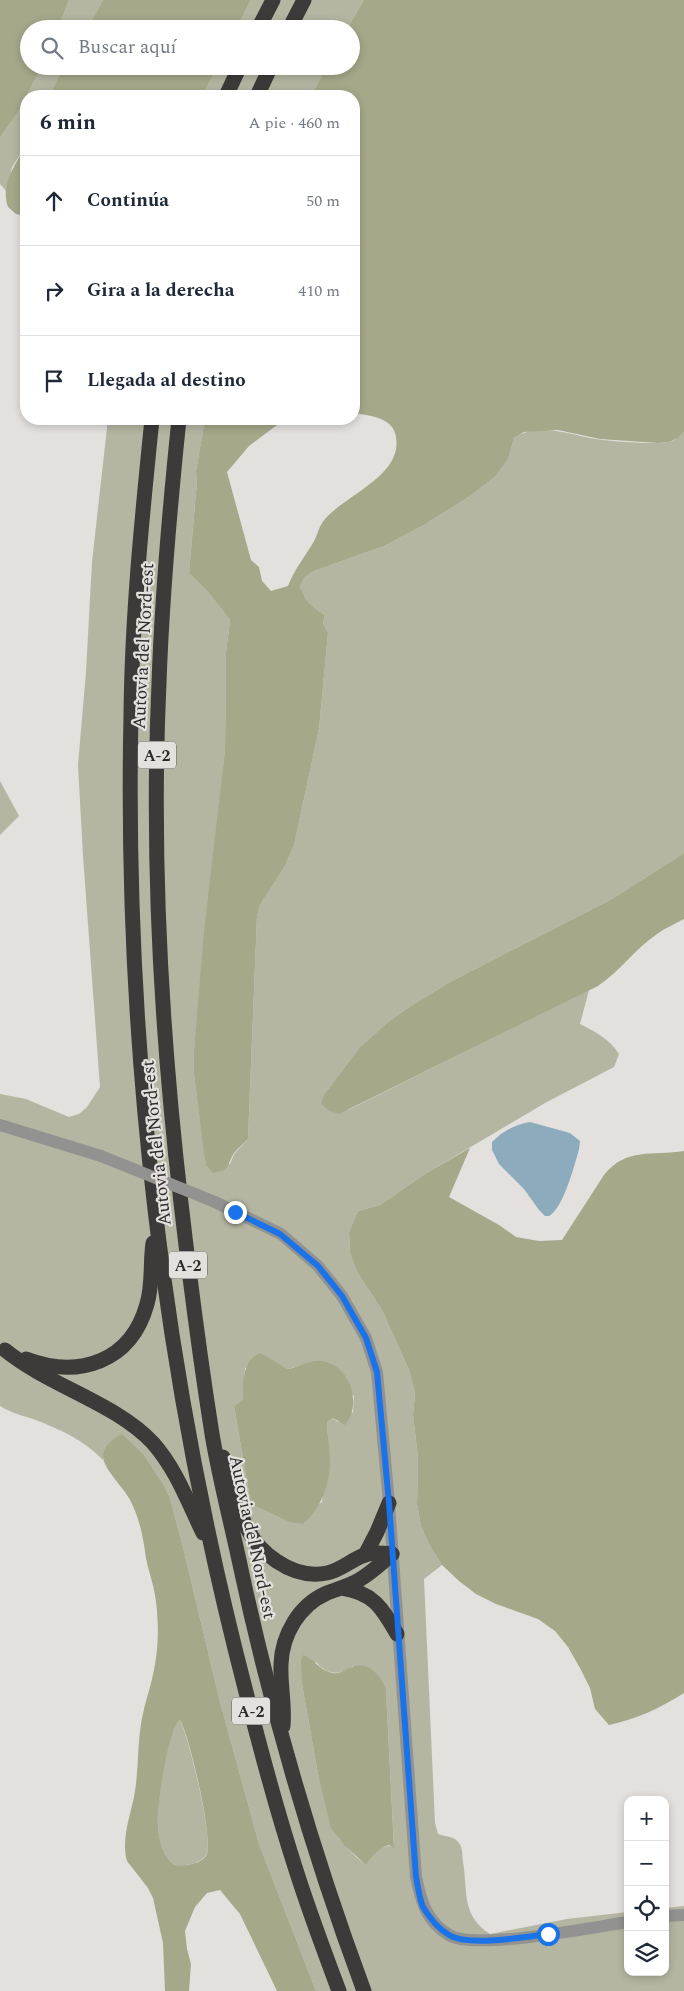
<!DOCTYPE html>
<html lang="es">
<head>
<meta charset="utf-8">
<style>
	:root { --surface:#fff; --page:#f2f2f3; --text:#1f2937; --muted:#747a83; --line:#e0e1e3 }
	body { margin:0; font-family:Spectral,serif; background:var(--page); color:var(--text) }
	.controls { position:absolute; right:15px; bottom:15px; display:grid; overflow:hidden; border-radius:10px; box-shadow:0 2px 8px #0003 }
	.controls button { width:45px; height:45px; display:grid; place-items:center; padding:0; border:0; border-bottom:1px solid var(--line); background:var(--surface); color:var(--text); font:25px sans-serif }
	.stop { position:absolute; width:15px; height:15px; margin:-11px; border:4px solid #1a73e8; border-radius:50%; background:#fff }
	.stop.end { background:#1a73e8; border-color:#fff; box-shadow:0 1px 5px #0008 }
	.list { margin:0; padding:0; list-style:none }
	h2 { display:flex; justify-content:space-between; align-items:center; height:65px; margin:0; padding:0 20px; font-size:21px }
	h2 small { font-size:16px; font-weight:400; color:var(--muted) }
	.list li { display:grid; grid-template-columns:32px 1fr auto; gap:15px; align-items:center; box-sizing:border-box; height:90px; padding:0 20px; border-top:1px solid var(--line) }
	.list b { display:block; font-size:19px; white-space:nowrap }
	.list em { font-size:16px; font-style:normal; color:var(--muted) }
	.icon { flex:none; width:28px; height:28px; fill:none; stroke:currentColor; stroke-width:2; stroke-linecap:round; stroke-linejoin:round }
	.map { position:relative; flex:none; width:684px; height:1991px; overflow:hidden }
	.search { position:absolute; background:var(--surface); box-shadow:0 2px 8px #0003; left:20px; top:20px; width:340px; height:55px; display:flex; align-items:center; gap:12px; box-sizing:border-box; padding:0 18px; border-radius:28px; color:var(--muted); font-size:19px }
	.panel { position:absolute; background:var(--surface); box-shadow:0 2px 8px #0003; left:20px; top:90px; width:340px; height:335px; border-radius:20px }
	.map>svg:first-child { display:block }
</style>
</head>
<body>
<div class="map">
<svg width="684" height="1991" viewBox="0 0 684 1991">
	<rect width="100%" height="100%" fill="#e3e0dd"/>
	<g fill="#b4b6a2" fill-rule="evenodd">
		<path d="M69,0H103L87,29H58Z"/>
		<path d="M251,0H364L347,29H236Z"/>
		<path d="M42,66H64L49,96H26V145L12,167L7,192L0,184V138L20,109Z"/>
		<path d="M218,66H327L311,96H202Z"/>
		<path d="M108,419H205L196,471L197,481L189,573L208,592L230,620L226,652L225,750L194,1050V1074L206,1165L230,1164L234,1154L248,1139L257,916L260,905L285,866L294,845L319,729L328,633L323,623L325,615C312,607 305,601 300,586L305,577L314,571L384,546L424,525L470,496L496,476L508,459L514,438C537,423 565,433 590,438C604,441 655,445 668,442C675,441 679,437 684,432V853L612,899L450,982L406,1009L387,1023L360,1047L325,1093L348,1110L589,990L580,1024C596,1032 609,1039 619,1054L614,1067L545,1103L425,1174L380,1205L358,1211L349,1232L350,1253L357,1272L382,1310L409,1370L415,1393L413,1415L418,1458L417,1504L421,1526L430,1546L442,1565L424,1579L435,1823L438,1834C446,1837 454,1836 459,1843C463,1848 462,1856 463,1862C468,1892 461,1915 490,1934L567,1919L628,1912V1972H665V1908L684,1906V1991H316L259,1844L219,1698L183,1547L170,1498L164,1485L144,1455H103V1460C84,1440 61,1430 36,1420C24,1416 11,1413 0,1406V1094L26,1099L69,1117L79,1114L87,1107L100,1087L83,856L78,765L86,672L92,562ZM316,1361L354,1396L353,1412L338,1422L333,1418L327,1422L328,1445L322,1502L289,1522L251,1504L234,1406L243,1399L245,1368L281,1365L288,1369ZM316,1662C327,1675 339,1676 353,1666L386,1690L394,1847C381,1842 374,1855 366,1865L355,1856L339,1839L318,1774L302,1684Z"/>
		<path d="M0,781L19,816L0,835Z"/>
		<path d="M180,1720C188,1734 215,1844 206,1855C199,1865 184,1866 174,1865C163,1857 159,1841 158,1827C156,1809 167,1731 180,1720Z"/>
	</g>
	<g fill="#a5a889" fill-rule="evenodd">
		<path d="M0,0H69L58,29H29V66H42L20,109L0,138Z"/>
		<path d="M103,0H251L236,29H87Z"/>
		<path d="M364,0H684V432L678,438L669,442L658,443L600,439L558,430L524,432L514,438L508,459L496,476L470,496L424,525L384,546L314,571L305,577L300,586C305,601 312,607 325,615L323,623L328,633L319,729L294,845L285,866L260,905L257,916L248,1139C244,1143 238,1148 234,1153C226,1166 231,1170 213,1173L206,1165L204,1154L194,1074V1050L204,932L225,750L226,652L230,620L208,592L189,573L197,481L196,471L205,419H285L249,446L227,472L251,560L259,567L262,581L271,591L288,586C294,570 304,558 313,543C318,535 318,527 325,519C346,495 403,475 396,437C393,417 371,416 354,413V96H311L327,66H351V29H347Z"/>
		<path d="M64,66H218L202,96H49Z"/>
		<path d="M26,145V216L16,214L8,207C0,184 16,164 26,145Z"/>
		<path d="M684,853V919C675,924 665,928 657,934C635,949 620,971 598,986L339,1114L328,1110L321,1103L325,1093L360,1047L387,1023L406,1009L450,982L612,899Z"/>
		<path d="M470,1148L449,1197L499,1225L516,1237L539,1241L562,1240L604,1175C626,1147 653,1156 684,1151V1693C660,1708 637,1719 609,1725L595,1709L590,1688L580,1668L568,1647L555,1631L538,1619L496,1604L476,1594L459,1581L442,1565L430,1546L421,1526L417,1504L418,1458L413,1415L415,1393L409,1370L382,1310L357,1272L350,1253L349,1232L358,1211L380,1205L425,1174Z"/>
		<path d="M260,1353L288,1369C299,1367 311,1359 322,1361C350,1365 363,1404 345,1425L333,1418L327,1422C327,1435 330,1448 330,1461C330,1484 321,1509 303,1524L289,1522L251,1504L234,1406L243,1399C243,1382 242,1361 260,1353Z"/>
		<path d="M122,1434L144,1455L164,1485L170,1498L183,1547L219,1698L259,1844L316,1991H277L240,1914L220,1890L207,1893L195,1907L185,1931L187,1949L191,1964L189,1991H165L163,1943L153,1898L148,1888L127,1861C121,1841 130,1816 134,1797C139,1771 137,1744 142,1718C145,1702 151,1686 154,1670C159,1645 159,1620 155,1595C153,1582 148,1570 146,1558C143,1537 140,1519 130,1500C124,1488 102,1468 103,1455C104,1444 114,1439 122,1434ZM180,1720C189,1734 215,1844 206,1856C199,1865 184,1866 174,1865C163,1857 159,1840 158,1827C156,1810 168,1729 180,1720Z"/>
		<path d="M303,1655C314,1659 319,1669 329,1672C339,1676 345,1669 355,1666C370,1662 382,1678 386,1690L394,1848L389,1845C378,1848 373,1856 366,1865L344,1845L331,1828L318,1774L302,1684L301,1661Z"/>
	</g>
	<path fill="#8cacbd" d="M530,1122L570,1133L580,1141L579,1149C575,1164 563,1209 549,1216H545L539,1210L524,1189L499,1164L492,1150V1142C503,1131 514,1125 530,1122Z"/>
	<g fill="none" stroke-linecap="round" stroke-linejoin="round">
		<g stroke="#929290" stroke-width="12">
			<path d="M0,1125L101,1156"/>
			<path d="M215,1202L281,1234L318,1266L342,1296L366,1338L377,1372L389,1503L416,1877C421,1901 426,1921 449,1935C475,1951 594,1927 628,1922"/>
			<path d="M665,1916L684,1915"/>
		</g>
		<g stroke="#3d3b39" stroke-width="15">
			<path d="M258,29L273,0"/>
			<path d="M289,29L304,0"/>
			<path d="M226,96L240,66"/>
			<path d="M257,96L271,66"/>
			<path d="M152,419C142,517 132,616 131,715C124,1043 163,1374 246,1692C261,1752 277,1811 296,1870C309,1911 324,1951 339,1991"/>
			<path d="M179,419C170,506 162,595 159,683C151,857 161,1031 181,1203C190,1281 200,1358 212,1434C219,1476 230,1518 239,1560C270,1706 312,1851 364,1991"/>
			<path d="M5,1350C49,1386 116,1403 153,1443C176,1469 188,1502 203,1533"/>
			<path d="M26,1359C79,1379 131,1362 147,1304C153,1284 150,1263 153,1243"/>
			<path d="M223,1457C233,1477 236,1498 243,1519C255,1552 292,1580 327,1573C342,1570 352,1559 365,1555C374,1552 383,1553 392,1554"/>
			<path d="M365,1555L377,1532L389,1503"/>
			<path d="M342,1588C374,1593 382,1608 397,1634"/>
			<path d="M283,1726C285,1705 280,1685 281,1664C282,1635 299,1605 327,1593C337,1589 349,1586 359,1580C371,1573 382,1563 392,1554"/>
		</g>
		<path stroke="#929290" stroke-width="12" d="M101,1156L215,1202"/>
	</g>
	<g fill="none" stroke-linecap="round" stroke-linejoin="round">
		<path stroke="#1a73e8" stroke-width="6" d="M235,1212L280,1234L318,1266L342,1296L366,1338L377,1372L389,1503L416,1877C418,1886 419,1898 423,1907C429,1917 439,1929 449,1935C469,1947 525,1937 548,1934"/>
	</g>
	<g text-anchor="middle" stroke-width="4.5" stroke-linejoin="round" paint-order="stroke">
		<g fill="#e3e0dd" stroke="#636160" stroke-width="1">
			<rect x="138" y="741.5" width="38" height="27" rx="4"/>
			<rect x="169" y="1251.5" width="38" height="27" rx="4"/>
			<rect x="232" y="1697.5" width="38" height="27" rx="4"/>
		</g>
		<g font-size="16" font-weight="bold" fill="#2c2b2a">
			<text x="157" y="761">A-2</text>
			<text x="188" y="1271">A-2</text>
			<text x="251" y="1717">A-2</text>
		</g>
		<g font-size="18" fill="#2c2b2a" stroke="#e3e0dd">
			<text transform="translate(143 646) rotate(-87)" y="6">Autovia del Nord-est</text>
			<text transform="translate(156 1143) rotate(-96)" y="6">Autovia del Nord-est</text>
			<text transform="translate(253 1537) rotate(78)" y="6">Autovia del Nord-est</text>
		</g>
	</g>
</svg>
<div class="controls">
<button>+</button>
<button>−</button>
<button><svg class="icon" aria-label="locate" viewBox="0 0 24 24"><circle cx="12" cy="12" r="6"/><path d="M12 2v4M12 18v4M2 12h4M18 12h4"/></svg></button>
<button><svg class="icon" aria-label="layers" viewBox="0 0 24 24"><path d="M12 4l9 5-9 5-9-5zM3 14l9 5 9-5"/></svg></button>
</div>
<div class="stop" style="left:548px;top:1934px"></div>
<div class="stop end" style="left:235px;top:1212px"></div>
<div class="search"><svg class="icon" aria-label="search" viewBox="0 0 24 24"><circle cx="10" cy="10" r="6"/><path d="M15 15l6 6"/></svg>Buscar aquí</div>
<section class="panel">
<h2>6 min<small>A pie · 460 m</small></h2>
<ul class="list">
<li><svg class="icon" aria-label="ahead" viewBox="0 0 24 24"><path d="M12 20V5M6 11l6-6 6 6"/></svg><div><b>Continúa</b></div><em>50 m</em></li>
<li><svg class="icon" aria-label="right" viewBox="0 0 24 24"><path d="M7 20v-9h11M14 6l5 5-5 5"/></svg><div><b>Gira a la derecha</b></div><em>410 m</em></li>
<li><svg class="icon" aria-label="arrive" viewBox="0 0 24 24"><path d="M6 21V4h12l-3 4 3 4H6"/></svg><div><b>Llegada al destino</b></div></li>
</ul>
</section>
</div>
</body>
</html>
